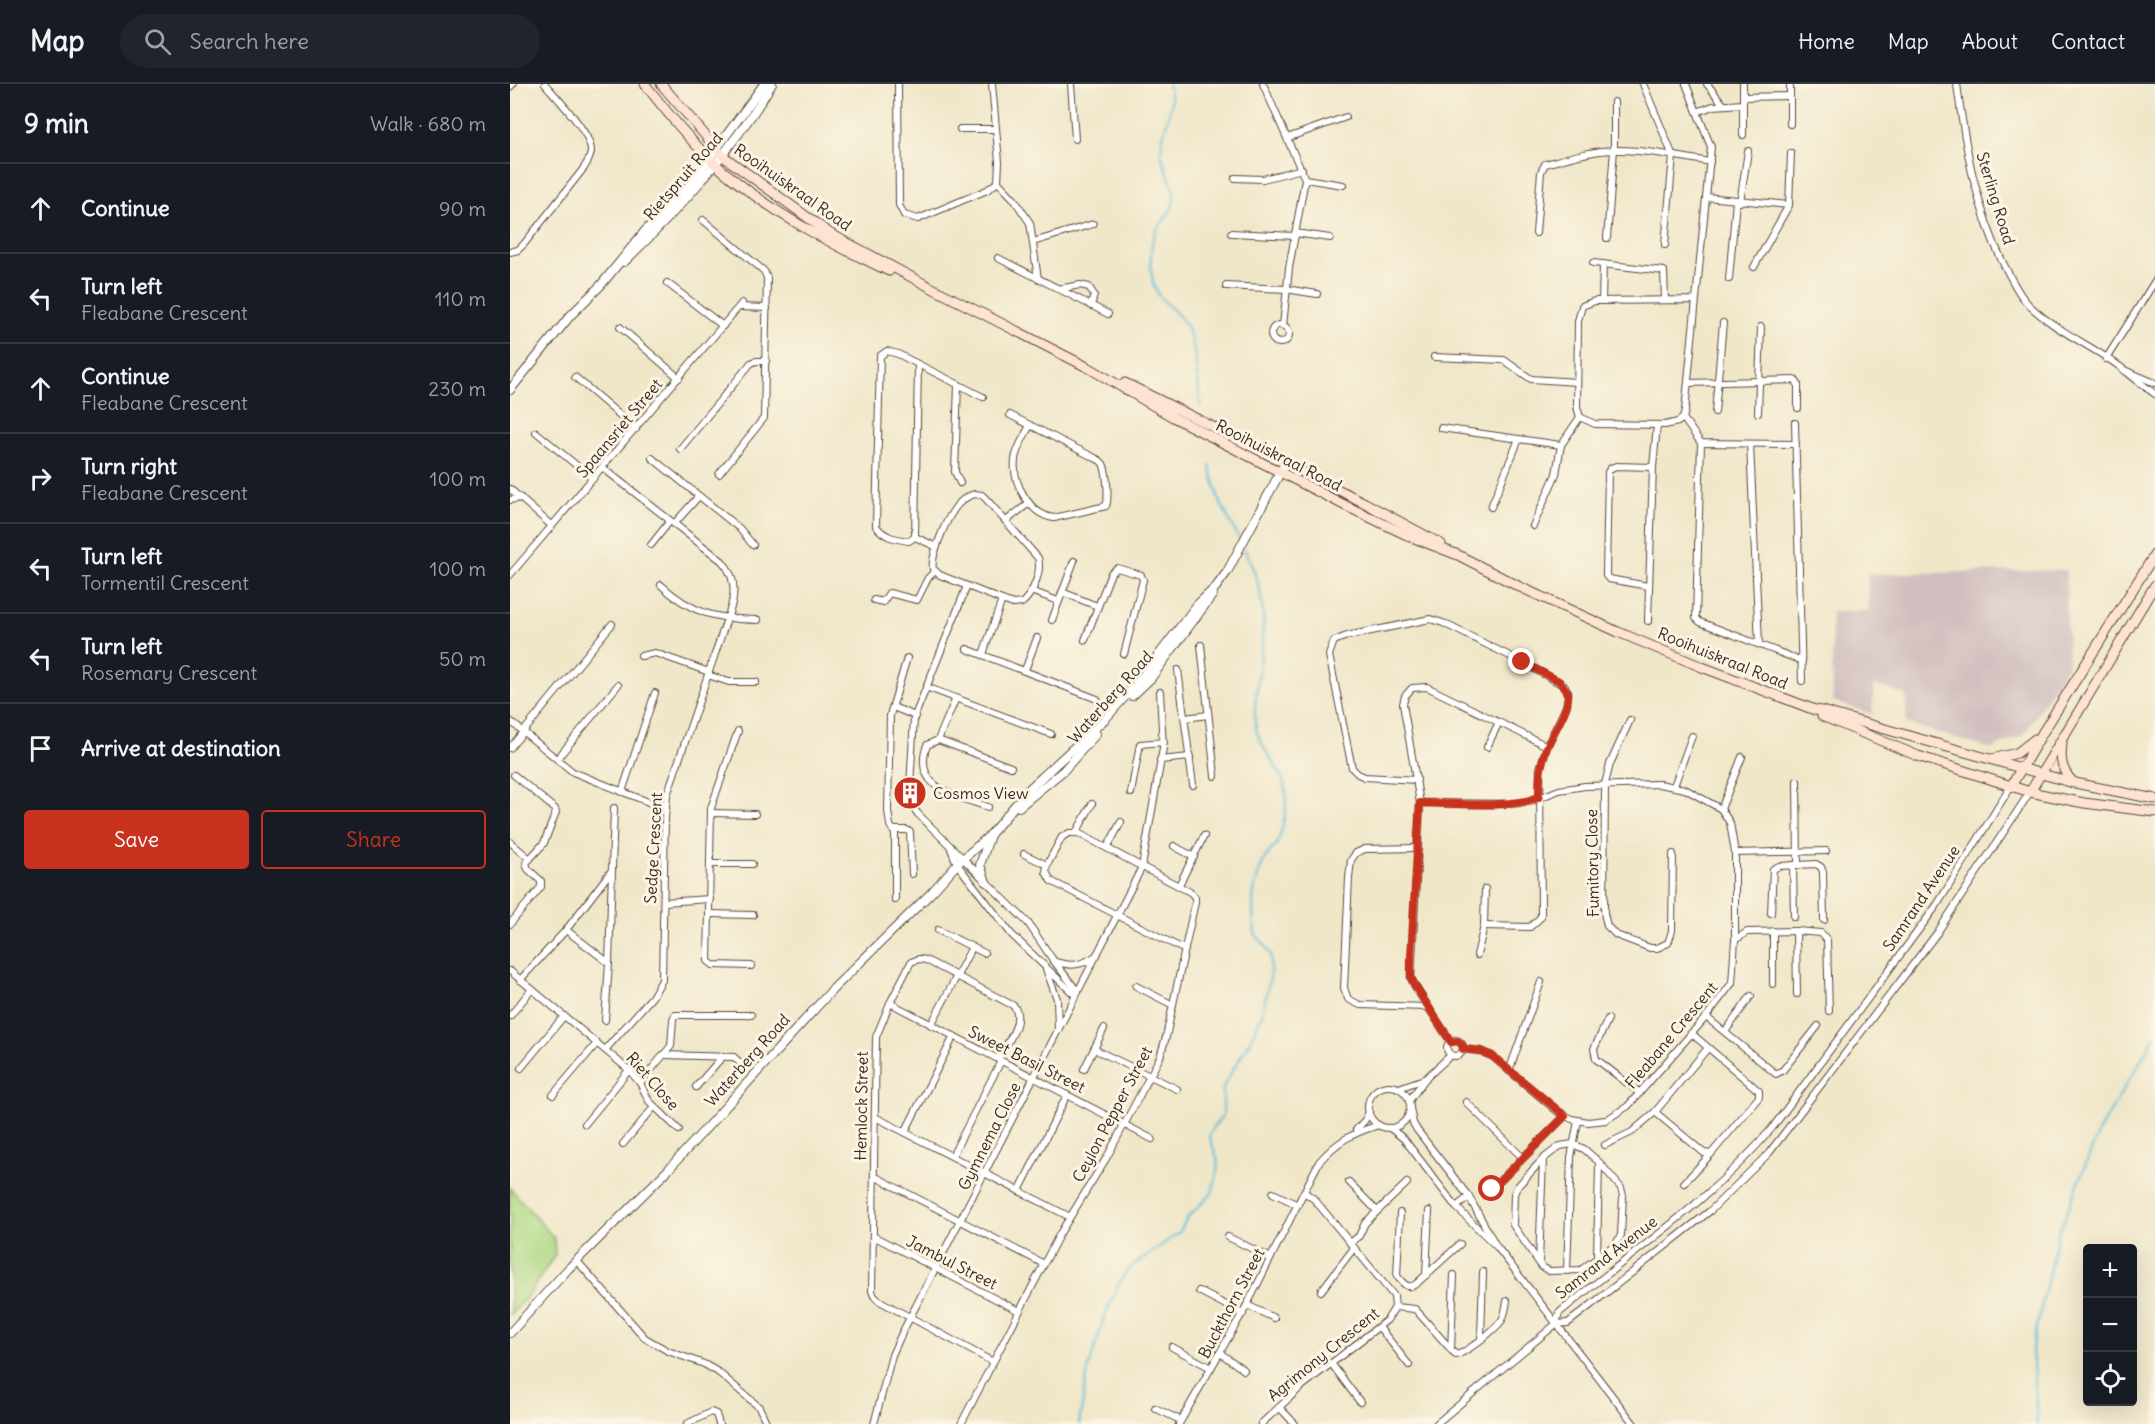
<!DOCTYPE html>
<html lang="en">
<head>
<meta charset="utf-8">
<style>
	:root { --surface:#171b24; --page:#20242c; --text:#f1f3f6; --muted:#9ea1a6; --line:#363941; --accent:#c8321e }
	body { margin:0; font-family:Delius,sans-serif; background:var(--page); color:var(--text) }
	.controls { position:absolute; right:18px; bottom:18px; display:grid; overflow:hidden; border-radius:6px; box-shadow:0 6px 24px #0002 }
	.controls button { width:54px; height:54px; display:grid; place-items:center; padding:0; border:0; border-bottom:2px solid var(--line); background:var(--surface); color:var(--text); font:30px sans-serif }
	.stop { position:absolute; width:18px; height:18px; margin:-14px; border:4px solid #c8321e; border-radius:50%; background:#fff }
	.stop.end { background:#c8321e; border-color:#fff; box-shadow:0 2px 6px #0008 }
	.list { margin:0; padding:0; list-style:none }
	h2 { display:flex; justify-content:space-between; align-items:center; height:78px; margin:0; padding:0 24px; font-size:26px }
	h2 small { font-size:20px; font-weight:400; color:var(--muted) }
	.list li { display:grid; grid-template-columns:39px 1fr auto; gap:18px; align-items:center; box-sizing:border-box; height:90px; padding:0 24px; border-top:2px solid var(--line) }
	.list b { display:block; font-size:22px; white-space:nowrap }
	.list p { margin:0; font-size:20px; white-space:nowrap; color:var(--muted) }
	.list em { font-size:20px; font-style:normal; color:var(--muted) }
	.actions { display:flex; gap:12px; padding:18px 24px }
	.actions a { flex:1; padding:14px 0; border:2px solid var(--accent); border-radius:6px; text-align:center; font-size:21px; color:var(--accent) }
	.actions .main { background:var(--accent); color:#fff }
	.icon { flex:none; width:33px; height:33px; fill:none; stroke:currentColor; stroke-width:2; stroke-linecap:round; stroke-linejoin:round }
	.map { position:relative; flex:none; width:1645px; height:1340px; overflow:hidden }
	header { display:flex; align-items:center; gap:36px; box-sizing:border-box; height:84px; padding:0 30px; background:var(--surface); border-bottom:2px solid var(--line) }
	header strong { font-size:28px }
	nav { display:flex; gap:33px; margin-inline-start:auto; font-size:21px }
	.search { width:420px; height:54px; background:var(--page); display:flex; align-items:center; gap:15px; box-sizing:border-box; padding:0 21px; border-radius:33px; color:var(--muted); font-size:22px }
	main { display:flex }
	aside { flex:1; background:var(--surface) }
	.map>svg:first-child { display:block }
</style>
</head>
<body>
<header>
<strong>Map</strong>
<div class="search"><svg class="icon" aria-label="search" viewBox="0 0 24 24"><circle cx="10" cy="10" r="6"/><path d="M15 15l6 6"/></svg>Search here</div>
<nav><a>Home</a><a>Map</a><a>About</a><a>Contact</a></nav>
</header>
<main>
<aside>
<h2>9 min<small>Walk · 680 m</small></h2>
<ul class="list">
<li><svg class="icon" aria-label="ahead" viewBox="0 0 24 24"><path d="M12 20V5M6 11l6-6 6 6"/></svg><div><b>Continue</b></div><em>90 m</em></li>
<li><svg class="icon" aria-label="left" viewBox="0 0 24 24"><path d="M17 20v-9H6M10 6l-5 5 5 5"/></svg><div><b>Turn left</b><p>Fleabane Crescent</p></div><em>110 m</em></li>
<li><svg class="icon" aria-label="ahead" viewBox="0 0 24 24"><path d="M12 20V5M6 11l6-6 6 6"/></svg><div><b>Continue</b><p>Fleabane Crescent</p></div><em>230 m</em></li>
<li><svg class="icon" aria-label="right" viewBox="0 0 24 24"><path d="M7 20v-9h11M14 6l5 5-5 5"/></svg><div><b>Turn right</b><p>Fleabane Crescent</p></div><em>100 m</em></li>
<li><svg class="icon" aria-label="left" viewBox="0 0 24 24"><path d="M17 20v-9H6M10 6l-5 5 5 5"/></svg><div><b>Turn left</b><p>Tormentil Crescent</p></div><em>100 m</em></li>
<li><svg class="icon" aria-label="left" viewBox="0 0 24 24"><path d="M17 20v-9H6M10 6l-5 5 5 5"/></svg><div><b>Turn left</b><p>Rosemary Crescent</p></div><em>50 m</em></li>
<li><svg class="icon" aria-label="arrive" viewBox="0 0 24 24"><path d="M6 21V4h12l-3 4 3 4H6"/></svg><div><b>Arrive at destination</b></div></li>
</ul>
<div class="actions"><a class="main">Save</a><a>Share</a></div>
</aside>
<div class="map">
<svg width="1645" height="1340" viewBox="0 0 1645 1340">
	<rect width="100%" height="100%" fill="#fcf5e5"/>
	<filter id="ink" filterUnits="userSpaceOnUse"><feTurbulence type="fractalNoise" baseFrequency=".0167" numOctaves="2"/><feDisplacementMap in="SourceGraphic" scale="12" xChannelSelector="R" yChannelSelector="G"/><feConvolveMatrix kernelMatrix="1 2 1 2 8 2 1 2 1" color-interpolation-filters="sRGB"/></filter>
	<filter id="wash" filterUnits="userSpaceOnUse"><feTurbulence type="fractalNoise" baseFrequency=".008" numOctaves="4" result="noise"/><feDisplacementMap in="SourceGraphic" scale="24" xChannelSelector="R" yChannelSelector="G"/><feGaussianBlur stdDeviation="1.35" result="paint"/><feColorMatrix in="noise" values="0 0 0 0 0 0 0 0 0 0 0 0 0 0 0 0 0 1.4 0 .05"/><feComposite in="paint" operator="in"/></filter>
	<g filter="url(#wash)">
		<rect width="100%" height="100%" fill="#f0e7c9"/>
		<path fill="#d1bfbf" d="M1556,486L1558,581L1514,651L1481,665L1396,639V611L1364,601L1362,630L1323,617L1321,528L1359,527L1358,490Z"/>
		<path fill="#aed984" stroke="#748251" stroke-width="1.5" d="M0,1104L44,1154L45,1171L20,1209L0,1231Z"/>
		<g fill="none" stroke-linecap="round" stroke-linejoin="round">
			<g stroke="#5abbd8" stroke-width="2">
				<path d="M658,0C659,6 661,12 661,18C660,36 649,53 652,72C655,87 665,100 664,116C663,129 651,137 646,147C640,159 640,180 642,193C646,219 664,221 675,240C685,256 689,301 690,321"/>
				<path d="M700,382L709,416L730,457"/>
				<path d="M569,1340L578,1286L593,1237L608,1201L619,1184L670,1148L677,1134L702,1109L708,1085L707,1074L699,1052L704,1042L713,1032V1003L740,957L752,931L760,893L761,872L755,861L745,850C743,832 741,812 747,795C749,788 753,776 758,770C760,766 765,764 767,760C773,746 777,725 776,710C776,689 750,666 746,644C743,628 746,614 748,598C754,547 760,512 734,465"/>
				<path d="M1527,1340L1522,1265L1547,1153L1589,1047L1645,952"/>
			</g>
		</g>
	</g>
	<g filter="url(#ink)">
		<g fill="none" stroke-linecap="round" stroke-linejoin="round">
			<path stroke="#ccc1a7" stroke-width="6" stroke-dasharray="6 3" stroke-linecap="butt" d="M400,715V702"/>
			<defs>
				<g id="minor">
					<path d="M388,0L389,121L394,131L408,135L477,106L488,98L489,78L482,0"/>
					<path d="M561,0L565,55"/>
					<path d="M753,0L795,95L779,184L773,242"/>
					<path d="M1133,0L1163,72L1155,161"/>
					<path d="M1176,0L1201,63L1175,327L1173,334L1168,338L1155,341L1085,340L1070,333L1067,323L1068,237L1072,222L1085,217L1185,216"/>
					<path d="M1197,0L1213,20"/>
					<path d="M1280,0V40"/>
					<path d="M1447,0C1455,63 1466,124 1494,181C1501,194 1508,210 1518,220C1545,247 1583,262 1613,285C1623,293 1634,302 1645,310"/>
					<path d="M0,3L3,0"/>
					<path d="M1233,13L1280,12"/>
					<path d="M1187,28L1203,22L1233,20"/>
					<path d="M450,45H486"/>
					<path d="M1233,51V0"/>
					<path d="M777,54L836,33"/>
					<path d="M725,94L753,95L792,85"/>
					<path d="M795,95L833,101"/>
					<path d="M488,98L504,115L520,139L528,195"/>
					<path d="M1196,113L1279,121L1281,69"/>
					<path d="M1230,118L1238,67"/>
					<path d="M193,136L254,187L257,194L254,334L209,390"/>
					<path d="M721,149L785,152"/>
					<path d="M785,149L820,154"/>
					<path d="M1026,149L1031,88L1035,80C1057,74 1080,67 1103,66C1131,65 1172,73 1200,78"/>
					<path d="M1097,154L1104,66V18"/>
					<path d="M523,158L583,140"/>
					<path d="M0,168L8,166L14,160L74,84C77,79 81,73 81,67C81,49 47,14 35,0"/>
					<path d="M488,174L598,230"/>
					<path d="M1083,179L1154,187L1155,216"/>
					<path d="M1244,183L1279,121"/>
					<path d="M1219,195L1226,117"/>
					<path d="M157,199L213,242"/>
					<path d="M716,202L776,205L807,210"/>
					<path d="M548,205L570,201L579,203L584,211L581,222"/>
					<path d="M1092,217L1093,180"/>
					<path d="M229,223L257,224"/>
					<circle cx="770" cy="250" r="9"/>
					<path d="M110,243L169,294"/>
					<path d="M924,273L994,276L1021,295L1067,298"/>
					<path d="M1596,275L1645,197"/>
					<path d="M1614,286L1645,299"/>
					<path d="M65,293L126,345"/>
					<path d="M1178,299L1285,296L1288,300V324"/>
					<path d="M448,300L445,388L450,399"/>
					<path d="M1205,328L1213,239"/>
					<path d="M1248,329L1251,243"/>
					<path d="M500,331L583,373C587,375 593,377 594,382C597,390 599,415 596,422L544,434C520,431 502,399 505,376C506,364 515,352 520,341"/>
					<path d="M1173,334L1191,359L1286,360"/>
					<path d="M1285,339L1292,597"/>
					<path d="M931,344L1051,361"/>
					<path d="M26,348L83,395"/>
					<path d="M1191,359L1186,534L1190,538L1292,577"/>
					<path d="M1240,360L1249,560"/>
					<path d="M170,365L241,279L246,277H256"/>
					<path d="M142,374L229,444L243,461"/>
					<path d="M93,384L212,477C224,490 226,506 221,523L157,711L155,734L152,896L142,913L95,966"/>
					<path d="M0,405L42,442"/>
					<path d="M465,410L472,411L477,416L528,474C532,487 523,510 512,519L503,520L492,516L430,491L423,485C420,473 436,437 443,427C448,419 456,412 465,410Z"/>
					<path d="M0,416L11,414"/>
					<path d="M981,423L1009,355"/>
					<path d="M496,437L519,419"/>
					<path d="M164,440L189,412"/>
					<path d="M1023,442L1046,390L1051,361L1070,333"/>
					<path d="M405,453L408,281"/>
					<path d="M141,461L160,437"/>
					<path d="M427,463L405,453L399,457C386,455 375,454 366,442L370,272L377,267L388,270L473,313"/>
					<path d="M0,491L232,219"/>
					<path d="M151,501C182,530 207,535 248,536"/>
					<path d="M1138,502L1099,495L1096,492L1098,388L1101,384L1106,382L1143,383"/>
					<path d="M521,507L548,517"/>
					<path d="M552,508L587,522"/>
					<path d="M364,516L373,518L379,509L407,516L418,494L425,487"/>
					<path d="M542,536L564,477"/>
					<path d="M1138,537L1143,383L1147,341"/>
					<path d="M575,556L601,489L607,484L631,491L633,496L614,570"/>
					<path d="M691,561L705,692"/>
					<path d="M457,565L587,615"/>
					<path d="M473,570L492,516"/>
					<path d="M131,572L145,569L199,588"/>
					<path d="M515,586L527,554"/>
					<path d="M668,586L683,701"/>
					<path d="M198,591L219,598H246"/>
					<path d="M416,603L541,650"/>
					<path d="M383,623L405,632"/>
					<path d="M675,634L698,631"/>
					<path d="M1120,636L1100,680L1095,700L1094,829L1097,842L1106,851L1140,864H1147L1158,859L1162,847L1163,770"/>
					<path d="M0,637L63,688L156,725"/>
					<path d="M228,647L201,724L198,877L203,881L241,882"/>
					<path d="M428,656L446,614"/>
					<path d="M977,663L989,638"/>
					<path d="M0,664L102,540"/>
					<path d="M47,675L108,601"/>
					<path d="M650,676L680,673"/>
					<path d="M907,696L855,693L848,690L842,684L819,571L824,557L837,552L920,535L933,539L1012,578L1055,602L1058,608L1057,621L1037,662L1030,685L1031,833L1020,843L974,842"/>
					<path d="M1287,697L1288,781"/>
					<path d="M400,702L404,634L457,502"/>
					<path d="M1164,702L1182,652"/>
					<path d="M1501,702L1427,821L1263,1043C1200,1118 1123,1167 1049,1229L1046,1240L1058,1239L1200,1127L1259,1069L1427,849L1520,708"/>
					<path d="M112,708L145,609"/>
					<path d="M621,709L630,660L654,658"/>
					<path d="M400,715L402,722L408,730L518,839L543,876L568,908"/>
					<path d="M910,719L1001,720L1022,717L1049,706L1075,702L1149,700L1175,705L1211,725L1220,739L1225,769V856L1222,899L1196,933L1118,1022L1096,1036L1078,1038L1062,1035L1047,1027L982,972L970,967L953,965"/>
					<path d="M478,723C447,712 401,705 417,661L428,656L501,683"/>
					<path d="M1211,725L1232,673"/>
					<path d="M201,729L245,730"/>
					<path d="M383,746H397L400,748L402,790"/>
					<path d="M566,749L582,720"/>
					<path d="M0,758L20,775"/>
					<path d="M664,762L684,773"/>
					<path d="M597,764L611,738"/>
					<path d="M908,764L855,765L846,769L841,776L839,794L834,904L838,915L850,921L918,923"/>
					<path d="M441,765L447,780L502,851L566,912"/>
					<path d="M1225,769L1316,767"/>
					<path d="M514,770L537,781"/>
					<path d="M201,780H242"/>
					<path d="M1283,781L1284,833"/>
					<path d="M669,801L694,752"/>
					<path d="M385,816V750L380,741L378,727L380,631L397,574"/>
					<path d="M154,818L200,815"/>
					<path d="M1261,829L1263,785L1269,782L1306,780L1311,783L1313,788L1314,836"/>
					<path d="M200,830L243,831"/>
					<path d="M0,840L31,803V797L18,785L16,779L34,759L46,728L45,725L4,691"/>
					<path d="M56,846L99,879"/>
					<path d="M428,846L474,869"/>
					<path d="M1263,847V900"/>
					<path d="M1286,847L1287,910"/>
					<path d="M1225,856L1237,848L1286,847L1311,849L1317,856L1319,927"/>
					<path d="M967,871L974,842L975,805"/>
					<path d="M543,877C560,883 572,882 587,871"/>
					<path d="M536,885L547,915L548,945"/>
					<path d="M0,887L119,986L130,999L139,1017L169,1046"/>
					<path d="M10,896L56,846L102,786"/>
					<path d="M626,902L663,921"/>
					<path d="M380,919L642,1055"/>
					<path d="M0,932L22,905"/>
					<path d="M1196,933L1266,990L1273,986L1308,942"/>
					<path d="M1098,935L1084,965L1086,975L1130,1009"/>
					<path d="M95,936L99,879L104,724"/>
					<path d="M421,941L462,863"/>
					<path d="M1215,948L1241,912"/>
					<circle cx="945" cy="964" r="8"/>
					<path d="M941,958L907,906L901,894L910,719L893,620L895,612L902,604L917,603L1037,662"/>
					<path d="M584,965L667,1005"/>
					<path d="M153,971L224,973L230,979"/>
					<path d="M11,984L54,932"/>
					<path d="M574,985L594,945"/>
					<path d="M999,987L1031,898"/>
					<path d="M130,999L161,962L163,935L165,931H241"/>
					<circle cx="879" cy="1023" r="21"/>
					<path d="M186,1003L213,972"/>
					<path d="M889,1004L914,995"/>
					<path d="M43,1011L87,959"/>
					<path d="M899,1017L915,995L941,971"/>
					<path d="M956,1018L1013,1074"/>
					<path d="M900,1024L903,1039L907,1046L959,1113L985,1160"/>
					<path d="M1145,1028L1194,1069L1201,1070L1249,1013V1007L1181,949"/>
					<path d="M365,1033L560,1133"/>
					<path d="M75,1040L119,986"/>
					<path d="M880,1044L894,1055L946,1123L987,1163L1124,1340"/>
					<path d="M846,1046L855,1036L859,1028"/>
					<path d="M395,1048L444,952"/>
					<path d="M113,1060L144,1023"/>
					<path d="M1063,1060L1074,1065L1089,1078L1111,1104L1113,1112L1111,1151L1106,1160L1071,1186L1039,1187L1032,1183L1003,1141L1004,1110L1007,1103L1033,1075L1050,1062Z"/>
					<path d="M1095,1061L1122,1048L1145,1028L1197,965"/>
					<path d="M442,1072L491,977"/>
					<path d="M364,1092L534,1180"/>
					<path d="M839,1098L867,1127"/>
					<path d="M1174,1099L1201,1070"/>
					<path d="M982,1105L1055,1032"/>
					<path d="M509,1107L557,1011"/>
					<path d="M763,1109L788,1121"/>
					<path d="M946,1123L959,1113"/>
					<path d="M890,1129L887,1192C893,1199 897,1206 906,1200L950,1160"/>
					<path d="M363,1152L509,1227"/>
					<path d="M718,1153L761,1174"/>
					<path d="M840,1159L849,1152L855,1139L897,1099"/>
					<path d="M1087,1174L1089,1079"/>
					<path d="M67,1177L135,1254L158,1267L194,1280L208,1288L249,1323L257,1340"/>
					<path d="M1029,1178L1033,1075"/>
					<path d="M1057,1187L1061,1073L1068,1037"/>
					<path d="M916,1191L919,1127"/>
					<path d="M689,1207L733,1230"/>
					<path d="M811,1207L844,1164"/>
					<path d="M737,1221L764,1234"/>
					<path d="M885,1223L905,1225L946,1271C956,1269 986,1245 992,1236C995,1230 996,1224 997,1217"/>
					<path d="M869,1243L899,1281"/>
					<path d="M971,1254L973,1188"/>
					<path d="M662,1263L701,1284"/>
					<path d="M941,1266L944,1191"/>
					<path d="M710,1269L734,1286"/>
					<path d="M483,1278L368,1216L364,1212L362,1207L366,953L380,919L401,878L409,875L416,876L504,922C515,937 496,961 488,975"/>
					<path d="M821,1279L850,1318"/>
					<path d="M769,1323L785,1340"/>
					<path d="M645,1324L670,1336"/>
					<path d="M177,1340L201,1328L206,1330L209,1340"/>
					<path d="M364,1340L382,1271L392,1249L632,783L653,664L650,608"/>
					<path d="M451,1340L549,1151L597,1073L650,973L656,953L685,818V813L680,808L568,749H559L552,753L537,781L536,788L541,797L675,866"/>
					<path d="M669,1340L737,1221L809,1078C827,1057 843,1049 869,1041"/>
					<path d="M751,1340L791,1303L877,1236L885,1223L884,1212L804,1115L794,1108"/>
					<path d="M926,1340L1046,1240"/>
				</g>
				<g id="tertiary">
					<path d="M114,178C171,124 221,67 262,0"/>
					<path d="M0,306L60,232L91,201L135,147L182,98L254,0"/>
					<path d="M622,612L641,594L703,510"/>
					<path d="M509,723L554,686L586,650"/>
					<path d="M476,798L470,781L480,751"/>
					<path d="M0,1249L58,1185L157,1087L323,905L422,808L447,780L480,751L517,707L596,634L628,598L687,521L706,503L717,488L773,383"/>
				</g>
				<g id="secondary">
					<path d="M135,0C158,30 188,67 218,91C269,133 320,159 379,187"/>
					<path d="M151,0L213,72L319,149L420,203L581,285L663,333L836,422L899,452L948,471L1010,503L1108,548L1192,583L1305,626L1312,627L1560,698L1645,715"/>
					<path d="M615,299L855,419L931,460"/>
					<path d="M1312,632L1408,672L1520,708L1574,719L1645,728"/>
					<path d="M1552,659C1550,675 1551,686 1563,698"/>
					<path d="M1482,675L1507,669L1525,655"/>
					<path d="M1501,702L1533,648L1645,470"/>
					<path d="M1520,708L1645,501"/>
				</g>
			</defs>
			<use href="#minor" stroke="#564638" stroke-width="8"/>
			<use href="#tertiary" stroke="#564638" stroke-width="10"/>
			<use href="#secondary" stroke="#564638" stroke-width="11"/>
			<use href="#minor" stroke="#fff" stroke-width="6"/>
			<use href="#tertiary" stroke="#fff" stroke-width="8"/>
			<use href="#secondary" stroke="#fee3d2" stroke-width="9"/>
		</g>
	</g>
	<g fill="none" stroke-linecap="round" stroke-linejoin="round" filter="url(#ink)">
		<path stroke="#c8321e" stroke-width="8" d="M982,1105L1055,1032L982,972L970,967L953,965V962L948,957L941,958L905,902L901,894V873L910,719C941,719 1003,725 1029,713C1029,695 1030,679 1038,661C1045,644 1059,627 1058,608L1049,597L1012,578"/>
	</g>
	<defs>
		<symbol id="building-disc" viewBox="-11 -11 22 22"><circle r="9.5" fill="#c8321e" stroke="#fcf5e5"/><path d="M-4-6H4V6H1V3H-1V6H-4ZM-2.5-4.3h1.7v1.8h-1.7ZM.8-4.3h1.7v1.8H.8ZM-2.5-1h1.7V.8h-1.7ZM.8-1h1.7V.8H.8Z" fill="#fff"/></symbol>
	</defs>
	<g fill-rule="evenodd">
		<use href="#building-disc" x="381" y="690" width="38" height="38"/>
	</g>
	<g text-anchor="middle" stroke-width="6" stroke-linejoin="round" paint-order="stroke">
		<g font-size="16" fill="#3b2a1e" stroke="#fcf5e5">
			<text transform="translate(173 92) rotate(-49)" y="6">Rietspruit Road</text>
			<text transform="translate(283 103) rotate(35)" y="6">Rooihuiskraal Road</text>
			<text transform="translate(1486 114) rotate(73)" y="6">Sterling Road</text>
			<text transform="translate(109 344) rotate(-50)" y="6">Spaansriet Street</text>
			<text transform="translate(769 371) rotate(27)" y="6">Rooihuiskraal Road</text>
			<text transform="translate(1213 574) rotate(22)" y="6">Rooihuiskraal Road</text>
			<text transform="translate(600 613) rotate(-48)" y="6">Waterberg Road</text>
			<text transform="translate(143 764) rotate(-87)" y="6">Sedge Crescent</text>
			<text transform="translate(1082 779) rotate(-91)" y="6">Fumitory Close</text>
			<text transform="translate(1411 814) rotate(-56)" y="6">Samrand Avenue</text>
			<text transform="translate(1161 951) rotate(-50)" y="6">Fleabane Crescent</text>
			<text transform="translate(517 975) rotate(27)" y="6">Sweet Basil Street</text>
			<text transform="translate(237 976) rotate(-48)" y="6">Waterberg Road</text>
			<text transform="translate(143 997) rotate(49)" y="6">Riet Close</text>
			<text transform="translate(351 1022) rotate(-89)" y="6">Hemlock Street</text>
			<text transform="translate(602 1030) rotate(-62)" y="6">Ceylon Pepper Street</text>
			<text transform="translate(479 1052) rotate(-63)" y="6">Gymnema Close</text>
			<text transform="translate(1096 1173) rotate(-38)" y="6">Samrand Avenue</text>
			<text transform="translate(442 1178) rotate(27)" y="6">Jambul Street</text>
			<text transform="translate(721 1219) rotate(-62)" y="6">Buckthorn Street</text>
			<text transform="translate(813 1270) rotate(-39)" y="6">Agrimony Crescent</text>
		</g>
		<g font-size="16" fill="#3b2a1e" stroke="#fcf5e5" text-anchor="start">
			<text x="423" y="715">Cosmos View</text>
		</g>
	</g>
</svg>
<div class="controls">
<button>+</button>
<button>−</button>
<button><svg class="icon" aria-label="locate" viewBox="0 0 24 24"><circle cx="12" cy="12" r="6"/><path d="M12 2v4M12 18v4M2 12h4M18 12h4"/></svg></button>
</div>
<div class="stop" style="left:982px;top:1105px"></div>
<div class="stop end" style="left:1012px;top:578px"></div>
</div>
</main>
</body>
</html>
